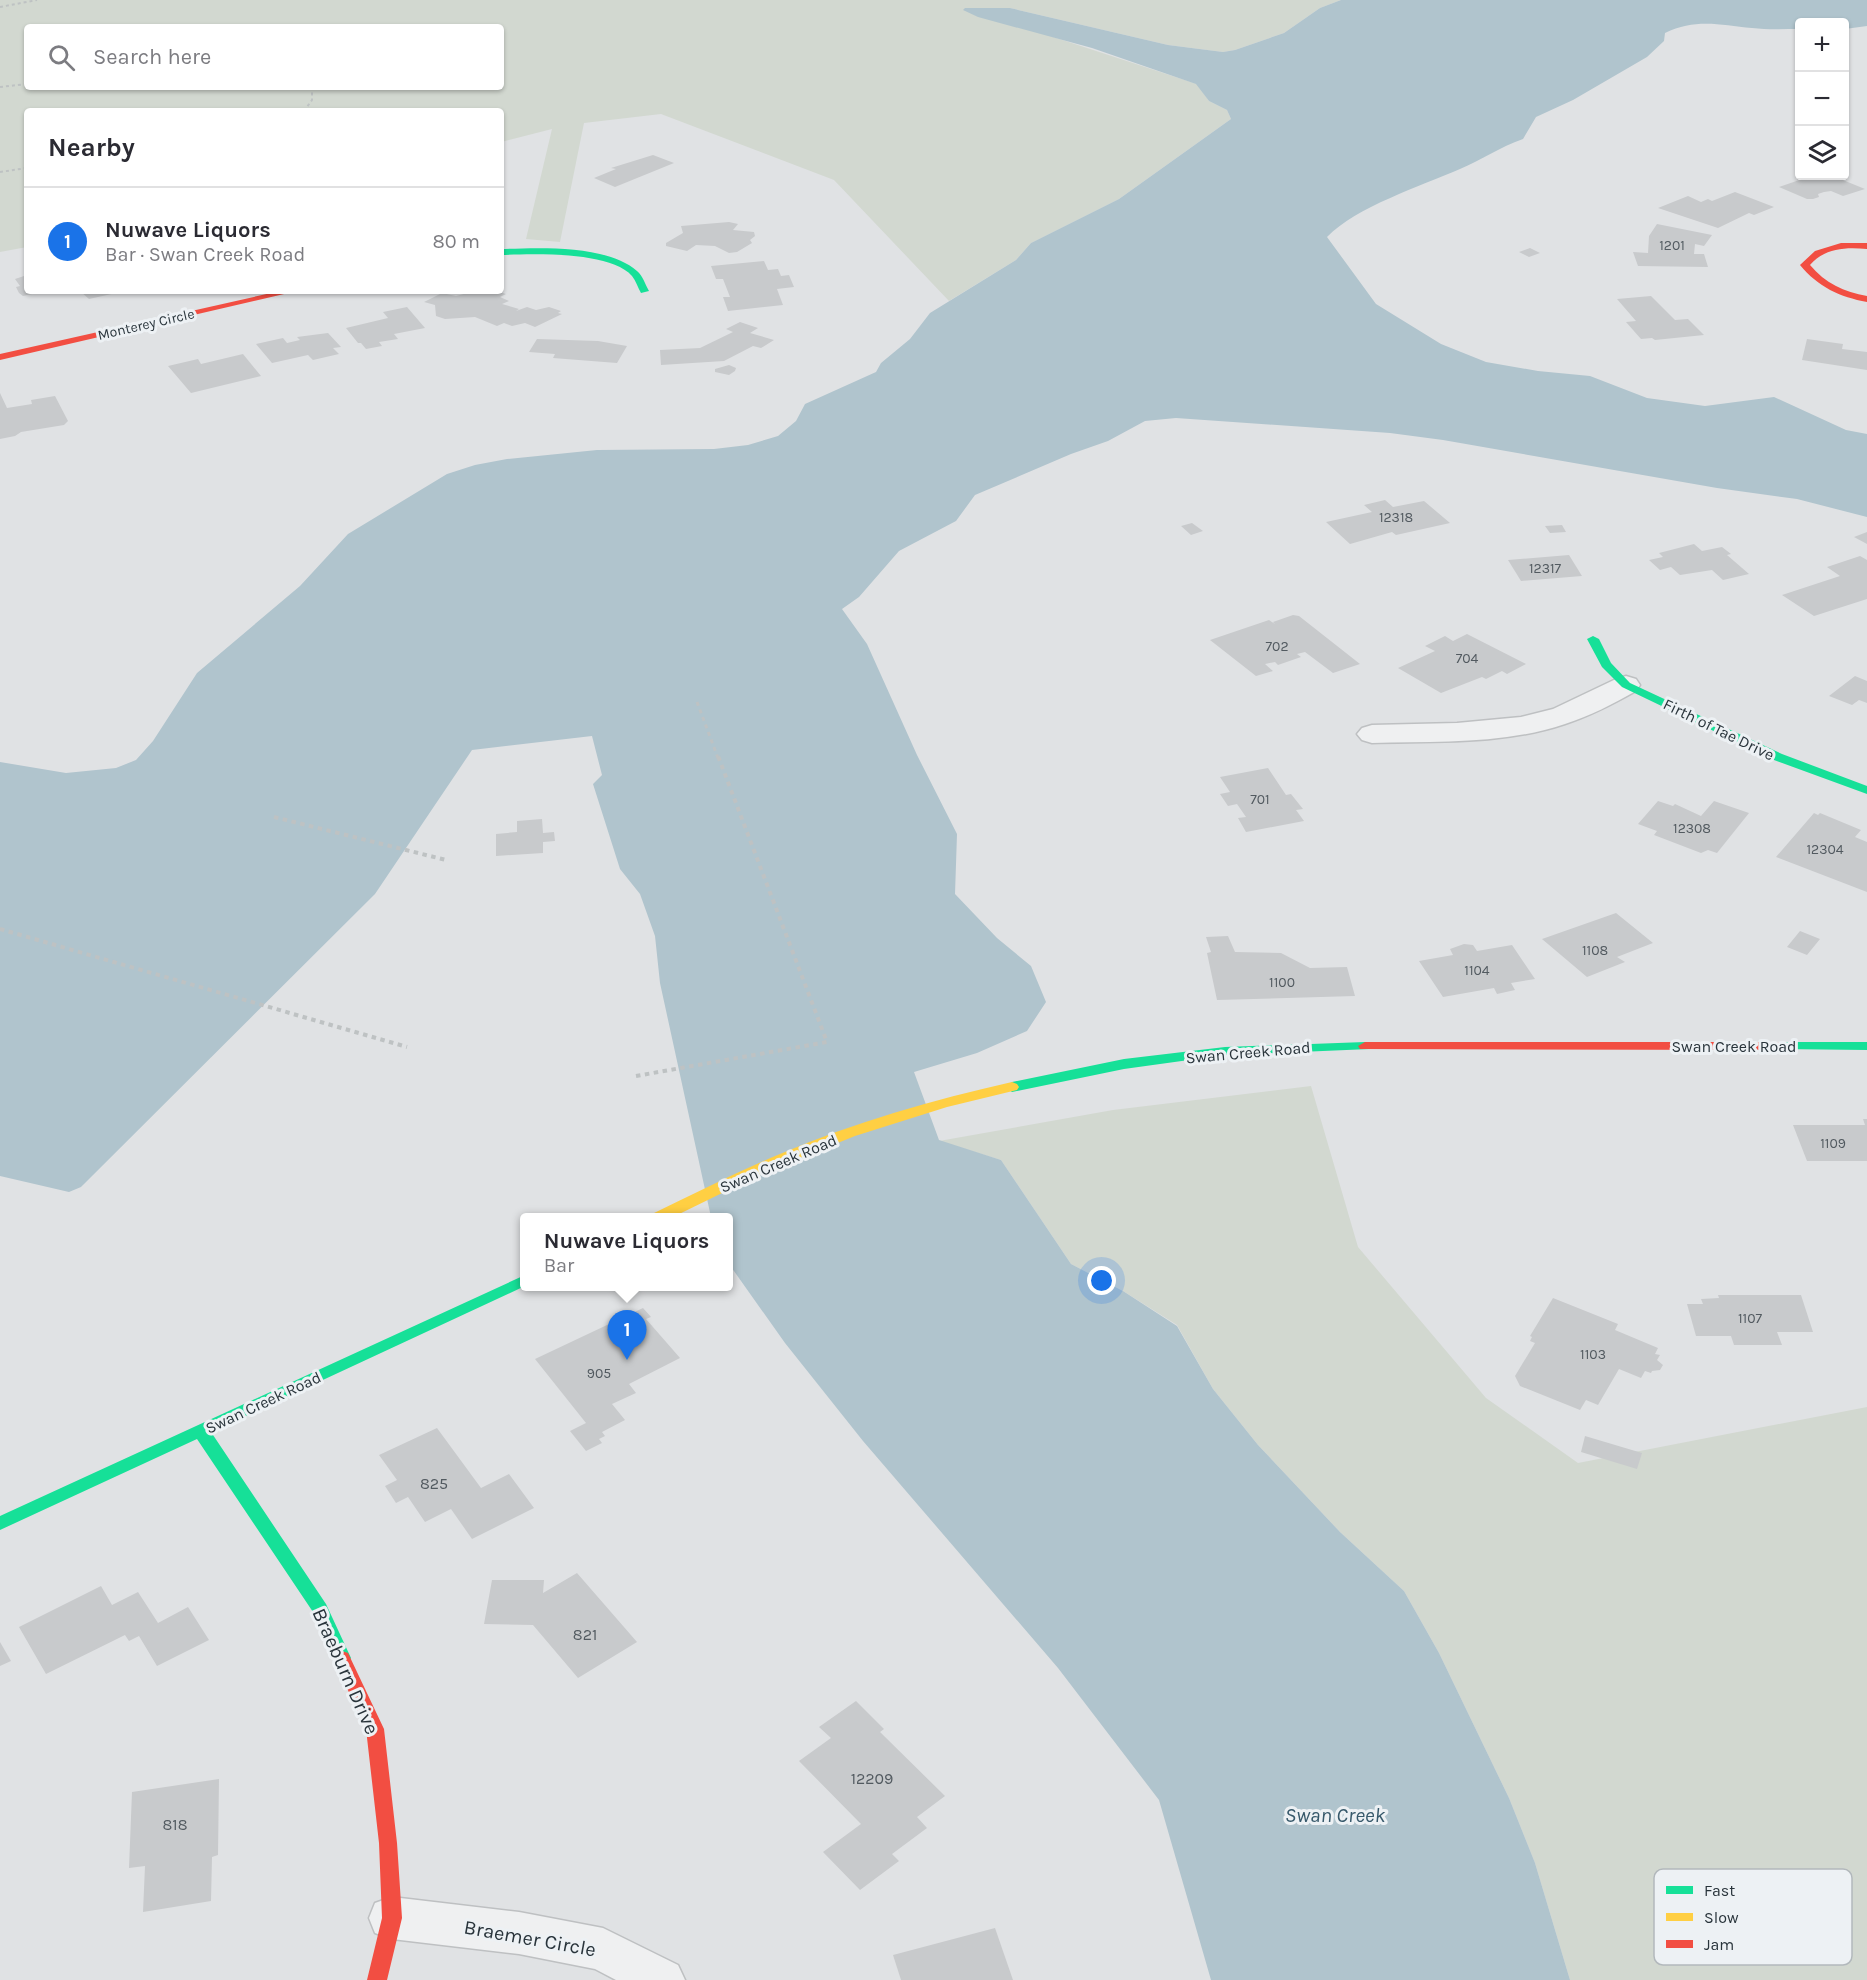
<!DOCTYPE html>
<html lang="en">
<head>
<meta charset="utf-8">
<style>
	:root { --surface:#fff; --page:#f2f2f3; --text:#2b2b33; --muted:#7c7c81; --line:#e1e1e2; --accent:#1a73e8 }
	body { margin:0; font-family:Karla,sans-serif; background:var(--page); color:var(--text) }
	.controls { position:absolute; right:18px; top:18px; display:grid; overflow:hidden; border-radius:6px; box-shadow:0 2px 4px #0004 }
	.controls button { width:54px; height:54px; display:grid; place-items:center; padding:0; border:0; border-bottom:2px solid var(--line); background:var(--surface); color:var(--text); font:30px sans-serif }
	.you { position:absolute; left:1102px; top:1281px; width:21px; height:21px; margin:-15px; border:4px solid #fff; border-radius:50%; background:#1a73e8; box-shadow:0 0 0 9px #1a73e833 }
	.badge { display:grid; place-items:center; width:39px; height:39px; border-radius:50%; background:var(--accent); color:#fff; font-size:20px; font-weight:700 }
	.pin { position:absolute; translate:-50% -50px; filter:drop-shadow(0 2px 3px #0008) }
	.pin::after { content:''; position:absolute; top:32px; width:21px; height:18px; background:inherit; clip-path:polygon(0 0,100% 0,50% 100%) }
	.popup { position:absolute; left:520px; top:1213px; width:213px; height:78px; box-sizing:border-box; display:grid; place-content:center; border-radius:6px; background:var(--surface); filter:drop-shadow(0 2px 4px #0005); font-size:20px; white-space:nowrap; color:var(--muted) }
	.popup b { font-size:22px; color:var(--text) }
	.popup::after { content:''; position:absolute; left:50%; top:100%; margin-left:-12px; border:12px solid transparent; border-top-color:var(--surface) }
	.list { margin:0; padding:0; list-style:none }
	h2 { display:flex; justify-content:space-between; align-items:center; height:78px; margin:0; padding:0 24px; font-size:26px }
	h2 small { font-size:20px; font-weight:400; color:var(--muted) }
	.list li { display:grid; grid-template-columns:39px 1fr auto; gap:18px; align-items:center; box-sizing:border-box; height:108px; padding:0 24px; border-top:2px solid var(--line) }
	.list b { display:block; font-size:22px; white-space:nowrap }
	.list p { margin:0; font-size:20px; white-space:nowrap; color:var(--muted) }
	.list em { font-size:20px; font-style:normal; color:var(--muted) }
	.icon { flex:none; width:33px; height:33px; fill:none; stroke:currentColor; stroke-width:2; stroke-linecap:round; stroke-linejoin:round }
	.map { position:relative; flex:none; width:1867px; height:1980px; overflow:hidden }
	.search { position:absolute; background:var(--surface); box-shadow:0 2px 4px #0004; left:24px; top:24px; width:480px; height:66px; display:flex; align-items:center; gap:15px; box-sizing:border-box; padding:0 21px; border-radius:6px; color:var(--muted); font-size:22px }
	.panel { position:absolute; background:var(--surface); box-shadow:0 2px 4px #0004; left:24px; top:108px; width:480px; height:186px; border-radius:6px }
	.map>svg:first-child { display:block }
</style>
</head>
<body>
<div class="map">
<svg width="1867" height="1980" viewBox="0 0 1867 1980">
	<rect width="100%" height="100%" fill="#e0e2e4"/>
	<g fill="#d2d8d0" fill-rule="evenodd">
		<path d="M0,0H1341L1320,8L1284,33L1235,50L1223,52L1168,45L1010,8H965L1197,84L1209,101L1227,110L1231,119L1119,199L1031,243L1016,260L949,301L834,180L661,114L584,123L560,242L526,239L552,129L501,142V111H27V247L0,252ZM27,27H501V87H27Z"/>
		<path d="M1311,1086L1358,1247L1486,1398L1578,1463L1867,1407V1980H1570L1535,1863L1509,1798L1439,1653L1404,1591L1340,1532L1258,1445L1213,1389L1177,1325L1123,1291L1071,1264L1001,1160L939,1141L1113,1110Z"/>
	</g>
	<path fill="#b0c4cd" d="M1341,0H1867V26L1845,29L1844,22H1800L1799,29C1784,29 1768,30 1752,28C1720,25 1696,18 1665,33L1664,41L1647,57L1573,100L1536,117L1523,139C1500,147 1481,160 1460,169C1421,186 1356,207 1327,237L1376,304L1441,344L1486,362L1538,371L1590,376L1647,398L1705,406L1774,397L1846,430L1867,434V517L1797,499L1717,488L1443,440L1390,433L1176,418L1145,421L1108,441L1071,454L975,495L956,521L899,551L859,597L842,609L867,644L917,755L957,834L955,894L997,938L1031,966L1046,1002L1027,1031L977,1053L914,1072L939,1140L1001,1160L1071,1264L1123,1291L1177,1326L1213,1389L1258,1445L1340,1532L1404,1591L1439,1653L1509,1798L1535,1863L1570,1980H1211L1159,1800L1058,1668L863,1441L785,1343L729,1264V1218L711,1217L660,983L655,936L640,894L620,869L593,784L602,775L592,736L472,750L375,894L81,1187L69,1192L0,1176V762L66,773L116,768L136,760L153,741L197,673L300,586L348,534L447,474L475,465L507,459L597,450L714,449L748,445L778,436L796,421L805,404L876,372L881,363L910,339L930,313L1016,260L1031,243L1119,199L1231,119L1227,110L1209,101L1196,84L1092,48L978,17L963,10L965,8H1010L1168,45L1223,52L1235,50L1284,33L1320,8Z"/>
	<g fill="#c8cacc">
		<path d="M653,155L674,163L615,187L594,178L616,169L611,168Z"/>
		<path d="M1811,176H1833L1865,189L1843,196L1831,191L1824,192L1818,194L1819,197L1813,199H1807L1779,187Z"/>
		<path d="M1735,192L1774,207L1754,215L1749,213L1718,228L1658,208L1688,196L1701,202L1708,199L1712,201Z"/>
		<path d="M729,222L738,224L733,230L754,232L755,236L750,240L752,243L737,252L729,253L715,246L696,245L687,251L666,246V243L683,233L681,226Z"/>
		<path d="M1657,224L1712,235L1704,246L1695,244L1694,254H1704L1708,267L1638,266L1633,252L1648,253L1649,236Z"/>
		<path d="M1530,248L1540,253L1529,257L1519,252Z"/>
		<path d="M764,261L768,270L778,269L781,276L789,275L794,287L777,289L783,305L728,311L723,297H730L723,279H716L711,266Z"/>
		<path d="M27,275V291L41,292L23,296L19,293L16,287L20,286L15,279Z"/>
		<path d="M80,291H114L116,293L89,299Z"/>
		<path d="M475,291H497L506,294L500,297L509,301L502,304L519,309L516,311L527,307L536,310L549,307L561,311L558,313L562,314L535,327L525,323L512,326L504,323L497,326L475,317L445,319L436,316L435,305L424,302L442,293L456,296Z"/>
		<path d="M1651,296L1675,320L1688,319L1704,335L1655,340L1652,338L1641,339L1626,322L1636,321L1617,299Z"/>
		<path d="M407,307L425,328L394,334L398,339L379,342L382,346L366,349L361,343H358L346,328L388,318L383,312Z"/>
		<path d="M740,322L758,328L750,333L774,340L761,348L753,346L724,361L661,365L660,350L700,348L733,332L726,329Z"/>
		<path d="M328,333L341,347L333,348L339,354L313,360L308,355L272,363L256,344L283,338L287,343L300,340L297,337Z"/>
		<path d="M537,339L598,341L627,346L617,363L553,358L555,354L529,352Z"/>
		<path d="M1807,339L1843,344L1842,349L1867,352V370L1802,360Z"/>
		<path d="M243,354L261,376L191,393L168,366L198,359L201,364Z"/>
		<path d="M729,365L736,368L735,371L729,375L715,372V369Z"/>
		<path d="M0,393L7,408L32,404L31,400L55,396L68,421L64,425L21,432L15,436L0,439Z"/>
		<path d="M1385,500L1393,507L1424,501L1450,523L1396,535L1392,532L1350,544L1326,522L1372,512L1364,505Z"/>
		<path d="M1192,523L1203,531L1191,535L1181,526Z"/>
		<path d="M1562,525L1566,532L1550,533L1545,526Z"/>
		<path d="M1867,532V544L1854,537Z"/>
		<path d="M1694,544L1702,551L1722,547L1731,554L1727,555L1749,574L1723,580L1712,570L1680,575L1671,567L1660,570L1649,560L1663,557L1659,553Z"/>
		<path d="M1569,555L1582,576L1521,581L1508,560Z"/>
		<path d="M1860,556L1867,560V599L1814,616L1782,595L1840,576L1827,567Z"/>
		<path d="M1293,615L1299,616L1360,664L1333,673L1305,652L1297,654L1301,657L1278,665L1275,662L1265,664L1273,671L1256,676L1210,640L1269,620L1275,624L1273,622Z"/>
		<path d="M1467,634L1526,664L1507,674L1502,671L1486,679L1482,677L1441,693L1398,668L1435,651L1425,646L1445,636L1453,641Z"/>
		<path d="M1855,676L1867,681V703L1859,700L1852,705L1829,696Z"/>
		<path d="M1268,768L1286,795L1291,794L1303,809L1296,810L1304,821L1246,832L1238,818L1246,817L1237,804L1228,806L1220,794L1230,792L1220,777Z"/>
		<path d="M1658,801L1673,806L1675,804L1701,816L1714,801L1749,813L1717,853L1708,850L1701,853L1654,835L1657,831L1638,824Z"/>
		<path d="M1814,813L1818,815L1820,813L1861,830L1855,837L1867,842V892L1776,857Z"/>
		<path d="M542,819L543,833L554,832L555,841L543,842V853L496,856V834L517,832V821Z"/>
		<path d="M1616,913L1653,943L1617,957L1625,962L1587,977L1542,939Z"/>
		<path d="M1800,931L1820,939L1807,955L1787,947Z"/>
		<path d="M1228,936L1235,952L1281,953L1310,968L1347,967L1355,996L1217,1000L1207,953L1211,952L1206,937Z"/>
		<path d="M1464,944L1473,945L1477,951L1512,945L1535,979L1511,983L1515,990L1497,994L1494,988L1443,997L1419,961L1453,955L1450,949Z"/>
		<path d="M1863,1119H1867V1161H1807L1793,1125H1865Z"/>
		<path d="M1718,1295H1801L1813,1332H1777L1782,1345H1734L1731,1336H1696L1687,1304H1703L1701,1299L1719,1298Z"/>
		<path d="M1553,1298L1618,1324L1615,1330L1658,1348L1655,1354L1660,1355L1657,1360L1663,1365L1660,1370L1652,1371L1651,1373L1645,1371L1641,1378L1619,1369L1598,1405L1586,1400L1580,1410L1520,1386L1515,1376L1535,1343L1530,1341L1532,1337L1530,1336Z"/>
		<path d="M643,1308L651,1317L646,1319L680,1358L629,1384L636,1393L612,1404L625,1420L602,1432L605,1436L599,1439L602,1443L586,1451L570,1431L586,1423L535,1359Z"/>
		<path d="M437,1428L481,1488L509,1474L534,1508L472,1539L451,1509L425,1522L408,1497L396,1503L385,1486L397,1480L379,1455Z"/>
		<path d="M1585,1436L1642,1453L1637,1469L1581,1452Z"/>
		<path d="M577,1573L637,1642L578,1678L533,1625L484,1624L492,1580H544L543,1593Z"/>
		<path d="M101,1586L112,1605L138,1592L158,1623L188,1607L209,1640L157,1666L139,1636L129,1641L125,1635L46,1674L19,1627Z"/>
		<path d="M0,1642L11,1661L0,1666Z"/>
		<path d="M856,1701L884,1729L880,1732L945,1796L917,1817L927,1828L892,1854L899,1861L860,1890L823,1852L861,1824L799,1761L831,1738L819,1727Z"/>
		<path d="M219,1779L218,1855L212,1857L211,1901L143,1912L145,1866L129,1868L132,1792Z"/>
		<path d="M995,1928L1013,1980H901L893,1955Z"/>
	</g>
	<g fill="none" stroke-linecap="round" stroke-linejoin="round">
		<defs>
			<g id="street">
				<path d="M1626,676L1636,679L1640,685L1636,691C1613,704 1590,716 1565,724C1503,745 1436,741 1372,743L1362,740L1357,734L1362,728L1372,725L1457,723L1521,717L1553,709L1616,679Z"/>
				<path d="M392,1897L519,1912L603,1928L678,1965L685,1980H616L595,1969L519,1954L392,1939L375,1933L369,1918L375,1903Z"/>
			</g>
		</defs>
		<use href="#street" stroke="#bec0c2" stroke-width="3"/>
		<g stroke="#bec2c3" stroke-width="2" stroke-dasharray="3 3" stroke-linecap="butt">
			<path d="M0,7L37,0"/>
			<path d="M0,87L27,84"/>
			<path d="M304,111L312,100V87"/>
			<path d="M0,172L27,168"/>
		</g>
		<path stroke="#bec2c3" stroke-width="3" stroke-dasharray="4 4" stroke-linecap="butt" d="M697,702L718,758"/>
		<g stroke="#bec2c3" stroke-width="4" stroke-dasharray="4.5 4.5" stroke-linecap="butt">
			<path d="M274,817L446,860"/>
			<path d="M0,929L407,1047"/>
			<path d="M636,1076L827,1042L718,756"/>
		</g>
		<use href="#street" fill="#eff0f1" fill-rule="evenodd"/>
		<g fill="#16e098" fill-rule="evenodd">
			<path d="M501,249C539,248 606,244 637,271C643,276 645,284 649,291L641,293C638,288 636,281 632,276C610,251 533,254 501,255Z"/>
			<path d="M1593,636L1599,639L1611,663L1630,683L1782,754L1867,786V794L1774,760L1622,687L1602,667L1587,639Z"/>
			<path d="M1365,1042L1372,1046L1370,1049L1225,1055L1124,1069L1012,1092L1005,1087L1012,1082L1124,1059L1225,1047Z"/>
			<path d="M1781,1042H1867V1050L1776,1049L1774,1046L1776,1043Z"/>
			<path d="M525,1275V1286L211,1432L326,1604L351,1658L348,1663L342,1665L336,1663L313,1612L197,1439L0,1530V1516Z"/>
		</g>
		<path fill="#ffcf43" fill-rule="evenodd" d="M1012,1082L1017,1084L1019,1087L1017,1090L947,1107L855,1136L761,1174L671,1218H650L652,1214C694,1194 737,1172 780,1154C855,1122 933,1100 1012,1082Z"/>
		<g fill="#f24e42" fill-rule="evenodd">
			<path d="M1841,243H1867V249C1845,247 1825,248 1810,265C1825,283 1844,292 1867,296V302C1840,297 1818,287 1800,265L1815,251Z"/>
			<path d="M280,291H297L0,360V354Z"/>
			<path d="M1365,1042H1781L1788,1046L1781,1050L1360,1049L1358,1046Z"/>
			<path d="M342,1651L348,1653L384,1729L397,1843L402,1918L387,1980H367L382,1918L379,1843L366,1729L333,1658L336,1653Z"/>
		</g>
	</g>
	<g text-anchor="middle" stroke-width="6" stroke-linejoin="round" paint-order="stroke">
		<g font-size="14" fill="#525a60">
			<text x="1672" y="250">1201</text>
			<text x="1396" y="522">12318</text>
			<text x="1545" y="573">12317</text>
			<text x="1277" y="651">702</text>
			<text x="1467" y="663">704</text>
			<text x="1260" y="804">701</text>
			<text x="1692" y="833">12308</text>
			<text x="1825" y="854">12304</text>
			<text x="1595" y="955">1108</text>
			<text x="1477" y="975">1104</text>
			<text x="1282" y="987">1100</text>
			<text x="1833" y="1148">1109</text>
			<text x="1750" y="1323">1107</text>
			<text x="1593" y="1359">1103</text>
			<text x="599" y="1378">905</text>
		</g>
		<g font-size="14" fill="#29343b" stroke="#edf1f4">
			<text transform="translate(146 324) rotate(-13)" y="5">Monterey Circle</text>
		</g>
		<g font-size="16" fill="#29343b" stroke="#edf1f4">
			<text transform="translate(1719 729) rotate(26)" y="6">Firth of Tae Drive</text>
			<text x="1734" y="1052">Swan Creek Road</text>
			<text transform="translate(1248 1052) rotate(-5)" y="6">Swan Creek Road</text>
			<text transform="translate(778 1163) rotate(-23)" y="6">Swan Creek Road</text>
			<text transform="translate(263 1402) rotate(-25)" y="6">Swan Creek Road</text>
		</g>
		<g font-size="16" fill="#525a60">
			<text x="434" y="1489">825</text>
			<text x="585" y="1640">821</text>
			<text x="872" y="1784">12209</text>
			<text x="175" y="1830">818</text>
		</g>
		<g font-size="20" fill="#29343b" stroke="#edf1f4">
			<text transform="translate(346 1671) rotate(66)" y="7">Braeburn Drive</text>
			<text transform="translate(530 1938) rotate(10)" y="7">Braemer Circle</text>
		</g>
		<g font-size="21" font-style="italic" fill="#37596b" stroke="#edf1f4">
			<text x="1335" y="1822">Swan Creek</text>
		</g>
	</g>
	<rect x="1654" y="1869" width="198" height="96" rx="9" fill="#edf1f4" stroke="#b2b8bc" stroke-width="1.5"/>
	<rect x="1666" y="1886" width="27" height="8" fill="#16e098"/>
	<rect x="1666" y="1913" width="27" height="8" fill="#ffcf43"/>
	<rect x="1666" y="1940" width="27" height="8" fill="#f24e42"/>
	<g font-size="16" fill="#29343b">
		<text x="1704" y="1896">Fast</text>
		<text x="1704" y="1923">Slow</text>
		<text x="1704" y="1950">Jam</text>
	</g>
</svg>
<div class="controls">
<button>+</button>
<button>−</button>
<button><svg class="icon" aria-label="layers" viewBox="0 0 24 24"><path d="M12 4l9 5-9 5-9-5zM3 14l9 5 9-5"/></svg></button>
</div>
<div class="you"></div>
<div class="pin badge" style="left:627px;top:1360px">1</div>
<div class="popup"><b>Nuwave Liquors</b>Bar</div>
<div class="search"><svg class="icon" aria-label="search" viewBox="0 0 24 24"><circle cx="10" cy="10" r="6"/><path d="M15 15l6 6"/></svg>Search here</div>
<section class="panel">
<h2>Nearby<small></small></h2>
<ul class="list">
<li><span class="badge">1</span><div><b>Nuwave Liquors</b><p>Bar · Swan Creek Road</p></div><em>80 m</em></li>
</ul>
</section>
</div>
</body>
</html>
